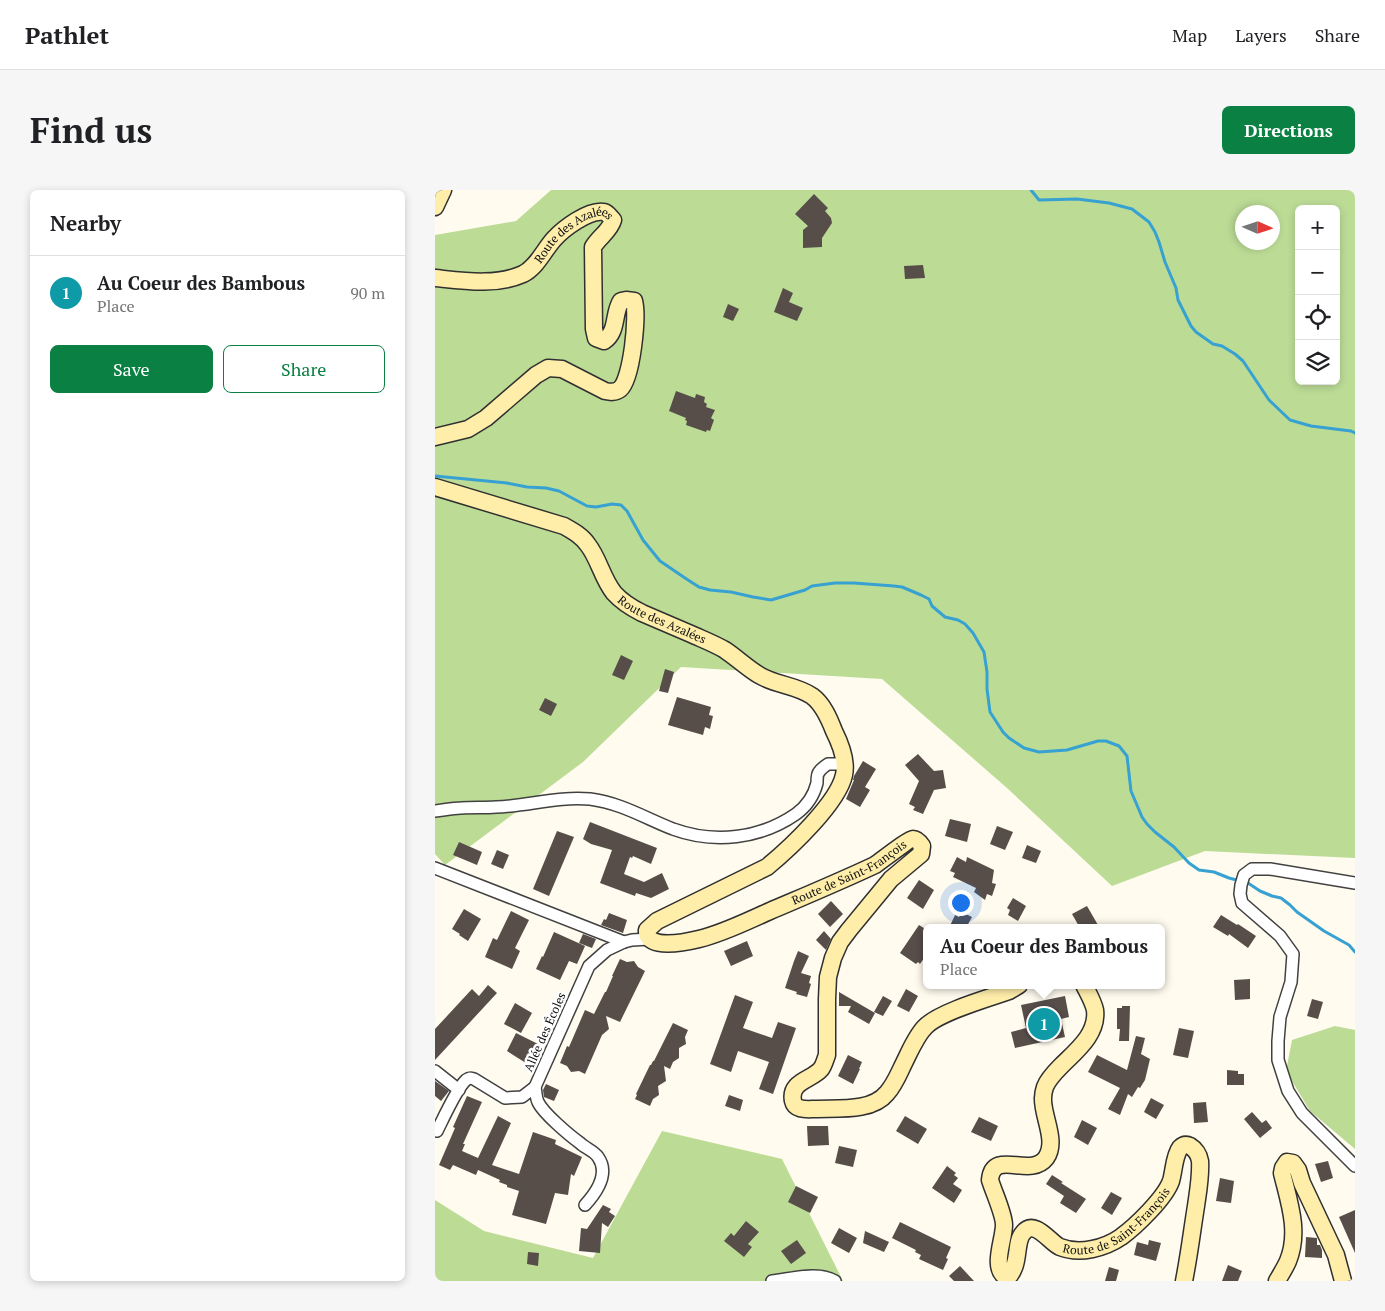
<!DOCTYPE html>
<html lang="en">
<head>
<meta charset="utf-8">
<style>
	:root { --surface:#fff; --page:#f6f6f6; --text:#202124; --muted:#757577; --line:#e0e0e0; --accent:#0b8043 }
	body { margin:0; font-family:"PT Serif",serif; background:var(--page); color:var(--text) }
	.controls { position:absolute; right:15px; top:15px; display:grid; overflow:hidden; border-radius:8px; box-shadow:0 2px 8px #0003 }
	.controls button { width:45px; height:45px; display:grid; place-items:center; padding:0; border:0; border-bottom:1px solid var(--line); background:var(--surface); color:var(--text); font:25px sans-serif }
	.compass { position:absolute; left:800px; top:15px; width:45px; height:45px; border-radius:50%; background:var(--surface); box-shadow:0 2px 8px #0003; rotate:93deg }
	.you { position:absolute; left:525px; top:712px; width:18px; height:18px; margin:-12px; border:4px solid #fff; border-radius:50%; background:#1a73e8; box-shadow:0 0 0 8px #1a73e833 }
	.badge { display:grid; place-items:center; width:32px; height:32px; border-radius:50%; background:var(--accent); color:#fff; font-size:16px; font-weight:700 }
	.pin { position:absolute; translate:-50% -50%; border:2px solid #fff; box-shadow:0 1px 5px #0006 }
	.popup { position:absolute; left:488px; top:734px; width:242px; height:65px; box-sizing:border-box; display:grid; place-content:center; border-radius:8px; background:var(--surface); filter:drop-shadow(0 1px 4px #0005); font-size:16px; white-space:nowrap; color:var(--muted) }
	.popup b { font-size:19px; color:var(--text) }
	.popup::after { content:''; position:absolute; left:50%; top:100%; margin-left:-10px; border:10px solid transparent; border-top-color:var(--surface) }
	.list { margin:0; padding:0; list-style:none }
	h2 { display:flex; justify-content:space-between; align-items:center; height:65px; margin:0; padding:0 20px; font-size:21px }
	h2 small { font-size:16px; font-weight:400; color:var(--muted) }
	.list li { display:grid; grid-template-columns:32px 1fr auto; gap:15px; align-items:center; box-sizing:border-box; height:75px; padding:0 20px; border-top:1px solid var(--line) }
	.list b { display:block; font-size:19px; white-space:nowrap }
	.list p { margin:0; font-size:16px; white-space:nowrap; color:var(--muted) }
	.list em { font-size:16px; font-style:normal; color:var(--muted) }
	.actions { display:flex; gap:10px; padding:15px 20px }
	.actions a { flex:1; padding:11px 0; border:1px solid var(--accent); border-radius:8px; text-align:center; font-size:18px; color:var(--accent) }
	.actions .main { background:var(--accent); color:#fff }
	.icon { flex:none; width:28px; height:28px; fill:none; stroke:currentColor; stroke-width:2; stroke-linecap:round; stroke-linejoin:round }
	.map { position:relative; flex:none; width:920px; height:1091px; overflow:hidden; border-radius:8px }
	header { display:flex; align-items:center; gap:30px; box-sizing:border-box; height:70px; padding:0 25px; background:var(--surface); border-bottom:1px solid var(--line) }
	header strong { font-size:24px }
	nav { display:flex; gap:28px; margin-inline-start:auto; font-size:18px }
	.intro { display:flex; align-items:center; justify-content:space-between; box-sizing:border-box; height:120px; padding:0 30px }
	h1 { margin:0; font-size:35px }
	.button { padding:12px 22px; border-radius:8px; background:var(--accent); color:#fff; font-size:18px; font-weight:700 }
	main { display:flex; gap:30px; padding:0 30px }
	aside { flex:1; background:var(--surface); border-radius:8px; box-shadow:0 2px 8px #0003 }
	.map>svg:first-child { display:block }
</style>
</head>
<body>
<header>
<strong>Pathlet</strong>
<nav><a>Map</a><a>Layers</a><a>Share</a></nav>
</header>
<div class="intro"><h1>Find us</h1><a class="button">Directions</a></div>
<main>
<aside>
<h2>Nearby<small></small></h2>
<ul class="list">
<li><span class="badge" style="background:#0f9aa8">1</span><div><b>Au Coeur des Bambous</b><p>Place</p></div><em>90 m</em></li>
</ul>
<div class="actions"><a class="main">Save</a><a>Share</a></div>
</aside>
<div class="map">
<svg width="920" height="1091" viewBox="0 0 920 1091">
	<rect width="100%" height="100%" fill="#fffbef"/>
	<g fill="#bcdc96" fill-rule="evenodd">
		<path d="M116,0H920V668L770,661L677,696L572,598L447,489L246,477L148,572L10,675L0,664V45L81,31ZM864,19H901V191H864ZM808,22H838V52H808Z"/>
		<path d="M900,836L920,840V959L875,921L851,881L857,850Z"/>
		<path d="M227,941L347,969L408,1091H0V1010L49,1041L158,1068Z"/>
	</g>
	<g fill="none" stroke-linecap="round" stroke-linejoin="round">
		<g stroke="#37a1d1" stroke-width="3">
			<path d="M596,0L604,10L642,9L674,13L697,19L714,32L720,42L724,52L730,72L741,98L743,110L756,136L761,142L778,154L787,156L800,164L808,171L834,210L855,230L876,236L916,241L920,243"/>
			<path d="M0,286L72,293L92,297L111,298L124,301L152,316L161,317L177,314L186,315L192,321L208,350L225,371L253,390L264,397L275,400L296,402L318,407L336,410L370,400L377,396L400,393H419L459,396L467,397L486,405L494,409L497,416L510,427L523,430L530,434L538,443L549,462L552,482V499L555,522L568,542L574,548L589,558L604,562L632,560L663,551H671L684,556L692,566L696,601L707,627L712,634L720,642L739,657L754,673L764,680L779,682L794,688L813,693L825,701L837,706L846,708L855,715L862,722L889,741L914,755L920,762"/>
		</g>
	</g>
	<g fill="#574e4a">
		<path d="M379,4L393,18L390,21L396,28L397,33L387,48V57L368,58V40L373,36L360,24Z"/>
		<path d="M488,75L490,88L470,89L469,76Z"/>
		<path d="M348,98L358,103L354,112L368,118L362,131L339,122Z"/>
		<path d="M293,114L304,119L298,131L288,127Z"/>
		<path d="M241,201L260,208L261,204L270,207L269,212L272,214L271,217L280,220L276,228L279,230L275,241L272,240L271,242L251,235L252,231L250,230L251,228L234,221Z"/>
		<path d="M186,465L198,471L189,490L177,485Z"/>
		<path d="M230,479L239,482L233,503L224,501Z"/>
		<path d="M242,507L276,517L274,525L278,526L275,539L270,537L268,545L233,535Z"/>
		<path d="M110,508L122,514L116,526L104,520Z"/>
		<path d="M483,564L499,581L508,580L511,598L499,600L488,624L478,620L480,617L474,614L484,591L470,575Z"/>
		<path d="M428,571L441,579L430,597L435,600L425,617L411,609L419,590H418L419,586Z"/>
		<path d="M515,629L536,634L532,652L510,646Z"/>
		<path d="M155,632L222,658L216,674L198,666L197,668L195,667L189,684L209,692L227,683L234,699L216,708L201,703L200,706L165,693L177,660L156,654L148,649Z"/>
		<path d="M562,636L578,642L570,660L555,654Z"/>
		<path d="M122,641L139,647L114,706L98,699Z"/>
		<path d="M24,652L47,662L42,675L18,665Z"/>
		<path d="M592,655L606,661L601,673L587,668Z"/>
		<path d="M62,660L74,665L68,679L56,674Z"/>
		<path d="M522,667L531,672L532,667L559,680L557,693L561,694L557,706L552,704L550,710L539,702L541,698L518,687L520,683L515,681Z"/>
		<path d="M484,690L499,700L488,719L472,708Z"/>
		<path d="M578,708L591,716L583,731L573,725L575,720L572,718Z"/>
		<path d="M396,711L408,724L395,737L383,724Z"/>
		<path d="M652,716L663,735L658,738H645L637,724Z"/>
		<path d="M29,719L46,729L33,751L24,745L25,744L17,739Z"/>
		<path d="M76,721L94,730L80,758L85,761L77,779L50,767L58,748L62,750Z"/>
		<path d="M527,722L537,727L531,738H514L520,725L524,727Z"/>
		<path d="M174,723L192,730L188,743L166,735L169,729L171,730Z"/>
		<path d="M786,725L802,735L803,734L821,746L813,758L794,744L793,746L778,737Z"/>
		<path d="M484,735L492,740V764L485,774L483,772L481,774L465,763Z"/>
		<path d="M389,741L396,749L391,760L381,750Z"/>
		<path d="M119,742L150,756L142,774L134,771L125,790L101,779L107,766L108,767Z"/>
		<path d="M148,744L161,749L157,758L144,753Z"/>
		<path d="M312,751L318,766L296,776L289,761Z"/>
		<path d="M363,761L374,766L366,783L376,786L374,793L376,794L372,807L361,804L362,802L350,798L359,771Z"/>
		<path d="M185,769L192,772L199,771L203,777L210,781L185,832L171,826L174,839L167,845L150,884L144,881L136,882L132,876L125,873L132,856L134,857L150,820L159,824L170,802H171L178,786H177Z"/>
		<path d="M815,789V809L800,810L799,790Z"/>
		<path d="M53,795L62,803L0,870V839L37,799L44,806Z"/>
		<path d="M471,799L483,806L474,822L462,816Z"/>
		<path d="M404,802L440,823L434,834L413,822L416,816H404Z"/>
		<path d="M300,805L318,812L308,838L337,848L343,832L361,838L338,904L324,899L334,872L303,861L296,882L275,874Z"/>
		<path d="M448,806L457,811L448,826L439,822Z"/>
		<path d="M630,806L634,827L626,829L630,847L580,858L576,842L591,838L586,815Z"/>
		<path d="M877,809L888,812L883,829L872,826Z"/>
		<path d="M80,813L97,823L86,843L69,834Z"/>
		<path d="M687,816H695L694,851H684L685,839H682V818H687Z"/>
		<path d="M238,833L253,840L250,847L251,854L244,858V868L238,872L235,879L229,876L231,891L223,896L224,905L218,909L215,916L200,909L202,905L201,904L215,875H216L218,871H219Z"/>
		<path d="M744,838L759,841L753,868L738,865Z"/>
		<path d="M81,843L103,854L94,875L72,861Z"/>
		<path d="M701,846L710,848L706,864L715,869L710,890L705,898L703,897L697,907L693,904L685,925L673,919L685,898L653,882L662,865L692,880Z"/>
		<path d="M413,865L427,872L424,879H425L418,894L403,886Z"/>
		<path d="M792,880L803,881V884H809V895H792Z"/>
		<path d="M0,891L14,901L6,911L0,906Z"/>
		<path d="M111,894L124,900L119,911L109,907L108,900Z"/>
		<path d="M294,905L308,910L305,921L290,916Z"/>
		<path d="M32,906L47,912L28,954H30L27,961L43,968L63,926L76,933L57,975L84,984L98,942L121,950L120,954L147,967L139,986L136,984L133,1005L120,1003L111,1034L77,1025L84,1001L72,997V995L64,992L65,990L43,980L41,985L18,975L15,980L4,975L20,938L18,937Z"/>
		<path d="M716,908L729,915L721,929L709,922Z"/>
		<path d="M771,912L773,932L759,933L758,913Z"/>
		<path d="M817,922L827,933L831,930L837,938L825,948L809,929Z"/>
		<path d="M470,926L492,939L483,954L461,941Z"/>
		<path d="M544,927L563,936L556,951L536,942Z"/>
		<path d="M647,930L662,938L653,955L639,947Z"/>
		<path d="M372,936H393L394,955L373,956Z"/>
		<path d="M404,956L422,960L418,977L400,973Z"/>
		<path d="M893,971L898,988L886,992L880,974Z"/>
		<path d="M512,976L521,983L519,985L523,988L518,994L527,1000L519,1013L497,998Z"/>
		<path d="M617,985L628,992L626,993L651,1009L641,1023L625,1013L629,1006L611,994Z"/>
		<path d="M785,988L799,991L796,1013L781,1011Z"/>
		<path d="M361,996L383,1007L375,1023L353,1012Z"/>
		<path d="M676,1002L687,1008L677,1025L666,1018Z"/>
		<path d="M168,1015L176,1019L174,1022L180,1026L173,1037L167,1033L165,1063L144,1061L146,1038L152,1039Z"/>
		<path d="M920,1020V1063L904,1027Z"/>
		<path d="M311,1031L324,1042L313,1054L317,1057L309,1067L289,1051L296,1043L299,1046Z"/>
		<path d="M465,1032L516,1057L511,1068L513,1069L508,1080L484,1069L486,1065L480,1062L481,1060L457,1048Z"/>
		<path d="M404,1038L422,1048L414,1063L396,1053Z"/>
		<path d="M430,1041L454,1052L449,1062L428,1053Z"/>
		<path d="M871,1047L882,1048V1055H885L887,1060V1068L870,1067Z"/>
		<path d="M362,1050L371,1063L356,1074L346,1061Z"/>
		<path d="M714,1050L726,1053L721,1071L699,1065L702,1052L713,1055Z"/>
		<path d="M93,1062L104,1063L103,1076L92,1074Z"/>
		<path d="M793,1075L807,1081L803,1091H787Z"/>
		<path d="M525,1076L539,1091H519L514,1086Z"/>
		<path d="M674,1077L684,1080L681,1091H670Z"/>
	</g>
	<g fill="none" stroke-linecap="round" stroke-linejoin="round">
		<defs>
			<g id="minor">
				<path d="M0,621C9,620 18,618 26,618C38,617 49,618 61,617C93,616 123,606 155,609C186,613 210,628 238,639C279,654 325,649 361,624C372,616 379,605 382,593C382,590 382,584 384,582C386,579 390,576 393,574H410"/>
				<path d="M0,678L189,752"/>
				<path d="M920,693L835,679H817L809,685L806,695L805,704L807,713L845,746L858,764L856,792L845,827L843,851V870L853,901L867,923L920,976"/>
				<path d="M0,881L24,900"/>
				<path d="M2,941C8,929 22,898 31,890C35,887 35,888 39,889L70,908L87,907L100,897"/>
				<path d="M150,1015C161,1003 175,984 163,967C159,961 150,958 145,953C134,945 108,923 103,912C101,908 101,902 100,897L154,776L172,760L189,752L197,750L214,749"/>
				<path d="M337,1091C356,1089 383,1081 400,1091"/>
			</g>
			<g id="secondary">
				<path d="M0,17L8,0"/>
				<path id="s1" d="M0,88C29,91 61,96 88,84C102,77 109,60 119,49C128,39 154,19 169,22C173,23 175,27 178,30C175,41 164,47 158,57L159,139L161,148L169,151C183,142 178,123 186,111L191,110L199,111C203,126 197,189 185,199C180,203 175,202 170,201L127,179L113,178L101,185L51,228L33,239L0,247"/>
				<path id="s2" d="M0,297L129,336C138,341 147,346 153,355C164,369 167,388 179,403C187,412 197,418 207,423C223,430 240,437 256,444C267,449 280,454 290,460C302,468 312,478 324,485C340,495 361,495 377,506C388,514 394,528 399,541C405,553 412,571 409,585C403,613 355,658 332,677L222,731L212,740C210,761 252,752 264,749C289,743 312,731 335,721C370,706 406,691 440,675C446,671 474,649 478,649C482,649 485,653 487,656L486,664L456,689L414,740L405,752L398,768L393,787L392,809V865C390,870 389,875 386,879C377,890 354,891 358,911C360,921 373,919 380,919C403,918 437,922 452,903C460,894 464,883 469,873C475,861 481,846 490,837C504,822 554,808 574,801L584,795"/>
				<path id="s3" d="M649,795C653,803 658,811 660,820C663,844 641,861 626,876C620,882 613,889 610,897C609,900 608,905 608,908C607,926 623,951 611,968C595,989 558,958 555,990C559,1003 569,1024 569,1035C569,1050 556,1078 571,1087L575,1085C585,1072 580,1052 588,1043C600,1028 615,1053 625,1057C645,1065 670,1058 686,1047C701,1036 730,1008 736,991C739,981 739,966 745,958C748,955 751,954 755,956C760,959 764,965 765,971C766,986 763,1002 761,1016C757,1041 754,1066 749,1091"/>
				<path d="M842,1091C846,1084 850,1078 853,1071C865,1042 854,1012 847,983L848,978L852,972L858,973L863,980L867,993L901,1065L908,1091"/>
			</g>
		</defs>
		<use href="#minor" stroke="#414141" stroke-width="14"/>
		<use href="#secondary" stroke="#303030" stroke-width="19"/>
		<use href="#minor" stroke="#fff" stroke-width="11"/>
		<use href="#secondary" stroke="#fea" stroke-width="16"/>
	</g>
	<g text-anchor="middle" stroke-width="5" stroke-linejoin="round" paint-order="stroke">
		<g font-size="12" fill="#0e0e0e" stroke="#fff">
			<text dy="4" stroke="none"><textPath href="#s1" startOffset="156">Route des Azalées</textPath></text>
			<text dy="4" stroke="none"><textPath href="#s2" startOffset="276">Route des Azalées</textPath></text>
			<text dy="4" stroke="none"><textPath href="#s2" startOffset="1015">Route de Saint-François</textPath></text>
			<text transform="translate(110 842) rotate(-66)" y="4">Allée des Écoles</text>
			<text dy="4" stroke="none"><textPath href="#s3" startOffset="525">Route de Saint-François</textPath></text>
		</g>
	</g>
</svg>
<div class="controls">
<button>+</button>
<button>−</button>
<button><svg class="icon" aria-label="locate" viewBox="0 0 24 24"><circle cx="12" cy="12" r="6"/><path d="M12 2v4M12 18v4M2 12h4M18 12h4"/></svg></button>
<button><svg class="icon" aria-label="layers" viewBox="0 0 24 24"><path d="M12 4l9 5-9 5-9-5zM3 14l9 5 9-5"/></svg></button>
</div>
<svg class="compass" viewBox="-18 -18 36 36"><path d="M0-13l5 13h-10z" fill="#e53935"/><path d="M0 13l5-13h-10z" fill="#757577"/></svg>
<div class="you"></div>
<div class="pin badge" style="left:609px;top:834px;background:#0f9aa8">1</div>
<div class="popup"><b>Au Coeur des Bambous</b>Place</div>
</div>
</main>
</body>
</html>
